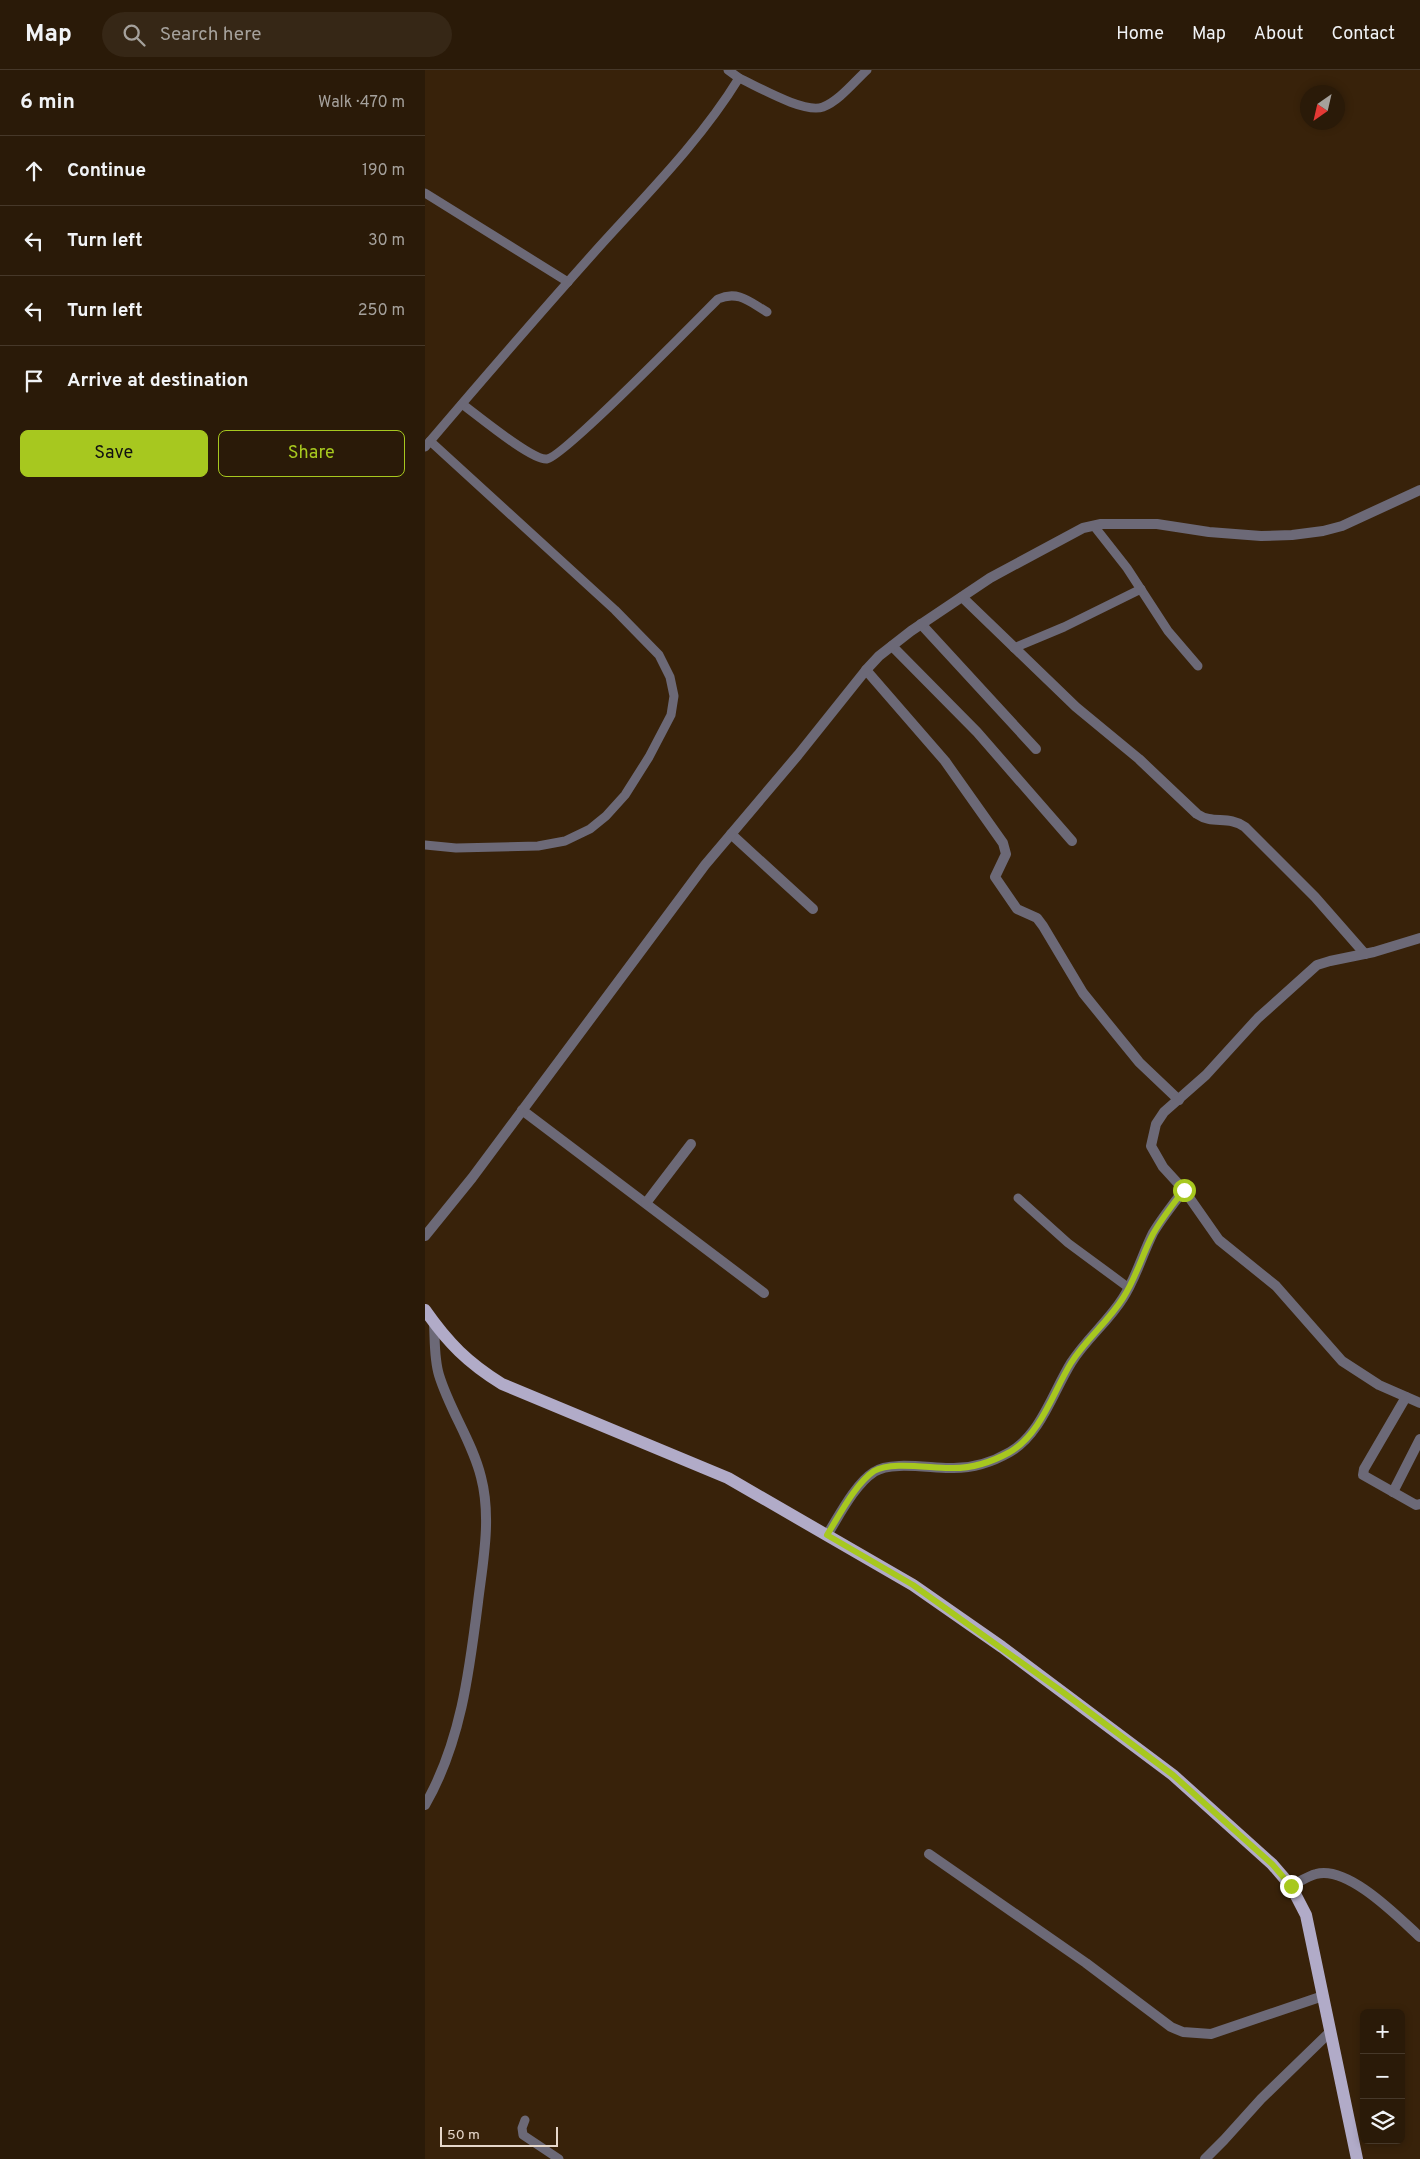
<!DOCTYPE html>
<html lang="en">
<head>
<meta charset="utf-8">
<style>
	:root { --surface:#2a1a08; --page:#362716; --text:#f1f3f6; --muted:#a5a19c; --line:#463829; --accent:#a7c81f }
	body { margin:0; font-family:Overpass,sans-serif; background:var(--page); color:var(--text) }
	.controls { position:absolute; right:15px; bottom:15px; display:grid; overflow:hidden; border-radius:8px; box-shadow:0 2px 8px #0003 }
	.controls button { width:45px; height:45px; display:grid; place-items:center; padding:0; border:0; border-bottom:1px solid var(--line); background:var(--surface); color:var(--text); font:25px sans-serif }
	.compass { position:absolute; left:875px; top:15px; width:45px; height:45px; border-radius:50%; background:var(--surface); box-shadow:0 2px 8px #0003; rotate:214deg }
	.scale { position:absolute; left:15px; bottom:12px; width:118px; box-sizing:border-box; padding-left:5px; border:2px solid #e6d7ca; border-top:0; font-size:14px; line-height:18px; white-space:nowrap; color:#e6d7ca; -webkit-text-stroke:4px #38220a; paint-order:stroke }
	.stop { position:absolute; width:15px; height:15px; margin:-11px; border:4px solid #a7c81f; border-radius:50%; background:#fff }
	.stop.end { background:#a7c81f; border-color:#fff; box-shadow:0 1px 5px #0008 }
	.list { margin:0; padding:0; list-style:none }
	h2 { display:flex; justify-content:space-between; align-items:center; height:65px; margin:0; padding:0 20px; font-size:21px }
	h2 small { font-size:16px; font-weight:400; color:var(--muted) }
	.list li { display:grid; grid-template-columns:32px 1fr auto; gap:15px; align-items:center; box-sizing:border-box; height:70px; padding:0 20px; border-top:1px solid var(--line) }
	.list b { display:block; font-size:19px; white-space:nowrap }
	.list em { font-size:16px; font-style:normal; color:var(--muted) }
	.actions { display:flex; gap:10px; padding:15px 20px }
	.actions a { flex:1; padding:11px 0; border:1px solid var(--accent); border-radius:8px; text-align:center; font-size:18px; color:var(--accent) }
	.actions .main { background:var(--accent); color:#111 }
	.icon { flex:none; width:28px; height:28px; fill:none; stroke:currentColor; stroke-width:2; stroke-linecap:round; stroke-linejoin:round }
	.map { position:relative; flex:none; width:995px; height:2089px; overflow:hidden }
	header { display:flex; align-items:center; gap:30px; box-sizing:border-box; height:70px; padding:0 25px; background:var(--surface); border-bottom:1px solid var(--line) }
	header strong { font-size:24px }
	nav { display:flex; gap:28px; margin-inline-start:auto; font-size:18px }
	.search { width:350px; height:45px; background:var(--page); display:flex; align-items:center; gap:12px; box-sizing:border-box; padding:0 18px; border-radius:28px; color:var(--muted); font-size:19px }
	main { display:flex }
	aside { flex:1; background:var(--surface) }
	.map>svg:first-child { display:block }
</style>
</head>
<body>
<header>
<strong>Map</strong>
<div class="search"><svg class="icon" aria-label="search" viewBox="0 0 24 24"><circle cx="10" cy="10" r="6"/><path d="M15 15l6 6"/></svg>Search here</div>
<nav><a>Home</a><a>Map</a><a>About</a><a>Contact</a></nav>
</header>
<main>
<aside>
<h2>6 min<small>Walk · 470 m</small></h2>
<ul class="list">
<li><svg class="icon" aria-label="ahead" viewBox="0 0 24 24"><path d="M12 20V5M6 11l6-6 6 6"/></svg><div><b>Continue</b></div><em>190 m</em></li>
<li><svg class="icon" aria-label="left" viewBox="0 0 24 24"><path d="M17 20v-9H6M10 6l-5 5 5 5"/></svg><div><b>Turn left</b></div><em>30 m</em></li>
<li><svg class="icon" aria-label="left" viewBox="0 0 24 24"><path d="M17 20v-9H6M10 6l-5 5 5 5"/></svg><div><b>Turn left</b></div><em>250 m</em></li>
<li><svg class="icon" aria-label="arrive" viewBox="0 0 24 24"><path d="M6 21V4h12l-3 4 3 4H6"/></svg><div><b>Arrive at destination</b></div></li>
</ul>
<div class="actions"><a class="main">Save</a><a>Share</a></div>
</aside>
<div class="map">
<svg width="995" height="2089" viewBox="0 0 995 2089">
	<rect width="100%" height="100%" fill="#38220a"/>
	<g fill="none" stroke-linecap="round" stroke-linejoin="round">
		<g stroke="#6c6977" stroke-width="9">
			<path d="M314,8C332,16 379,44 398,37C414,31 429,12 442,0"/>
			<path d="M0,123L143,212"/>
			<path d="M37,334C51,344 107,391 122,389C137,388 272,250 293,229C313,220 325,232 342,242"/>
			<path d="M0,377C57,310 115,243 174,177C223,123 276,70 314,8L303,0"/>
			<path d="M669,456L702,498L743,561L773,596"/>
			<path d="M589,578L639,557L716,519"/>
			<path d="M0,775L31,778L113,776L140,771L165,759L181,746L200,725L224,687L246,645L249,626L245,607L234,585L190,540L5,371"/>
			<path d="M593,1128L643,1173L704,1218"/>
			<path d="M100,2050L97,2058L98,2065L134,2089"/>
		</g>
		<g stroke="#6c6977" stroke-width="10">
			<path d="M537,527L651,637L714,689L772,744C788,755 803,745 820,757L890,827L940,884"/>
			<path d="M496,554L611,679"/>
			<path d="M467,576L552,662L647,771"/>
			<path d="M441,600L520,691L578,773L581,784L570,807L592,839L612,848L618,856L658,923L692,965L714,992L754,1030"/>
			<path d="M306,764L388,839"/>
			<path d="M97,1040L339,1223"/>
			<path d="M759,1120L794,1170L851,1216L917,1291L954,1315L995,1333"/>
			<path d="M221,1133L266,1074"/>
			<path d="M0,1166L47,1108L280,795L373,685L441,600L454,586L486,561L565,508L658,458L676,454H732L784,462L836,466L867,465L898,461L917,456L995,420"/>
			<path d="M981,1327L939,1399L938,1405L991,1435L995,1434"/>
			<path d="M968,1422L995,1369"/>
			<path d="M402,1465C414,1446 430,1414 449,1402C465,1391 504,1398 524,1398C546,1399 566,1393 585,1382C616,1364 628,1322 646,1293C661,1269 683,1252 698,1228C711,1208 717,1185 728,1163C737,1148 748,1134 759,1120L738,1097L726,1076L731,1054L739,1042L781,1005L833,948L892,895L905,891L949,882L995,868"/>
			<path d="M0,1735C37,1671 45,1596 54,1524C59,1486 66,1445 56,1407C47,1371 25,1341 14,1305C9,1289 10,1270 9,1253"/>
			<path d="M504,1784L661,1893L746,1957L758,1962L786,1964L898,1926"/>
			<path d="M866,1816C874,1812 883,1806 891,1804C923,1795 973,1847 995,1867"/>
			<path d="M780,2089L799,2070L836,2029L905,1962"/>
		</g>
		<path stroke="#b1abc8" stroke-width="12" d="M0,1240C23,1273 43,1293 77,1314L303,1408L488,1515L577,1577L748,1705L847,1794L866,1816L881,1845L932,2089"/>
	</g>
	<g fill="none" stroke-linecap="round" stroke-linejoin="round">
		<path stroke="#a7c81f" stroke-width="6" d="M759,1120C748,1134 737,1148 728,1164C717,1185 711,1208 698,1228C683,1252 661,1269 646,1293C628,1322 616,1364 585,1382C565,1393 546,1399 524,1398C504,1398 465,1391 449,1401C430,1414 414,1446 402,1465L488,1515L639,1623L748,1705L847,1794L866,1816"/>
	</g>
</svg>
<div class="controls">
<button>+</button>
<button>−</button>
<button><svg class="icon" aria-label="layers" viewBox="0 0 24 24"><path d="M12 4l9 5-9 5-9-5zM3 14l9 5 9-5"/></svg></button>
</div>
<svg class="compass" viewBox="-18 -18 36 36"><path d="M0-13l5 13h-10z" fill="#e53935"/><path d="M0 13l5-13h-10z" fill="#a5a19c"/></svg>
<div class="scale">50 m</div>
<div class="stop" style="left:759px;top:1120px"></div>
<div class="stop end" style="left:866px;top:1816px"></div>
</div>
</main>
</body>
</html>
